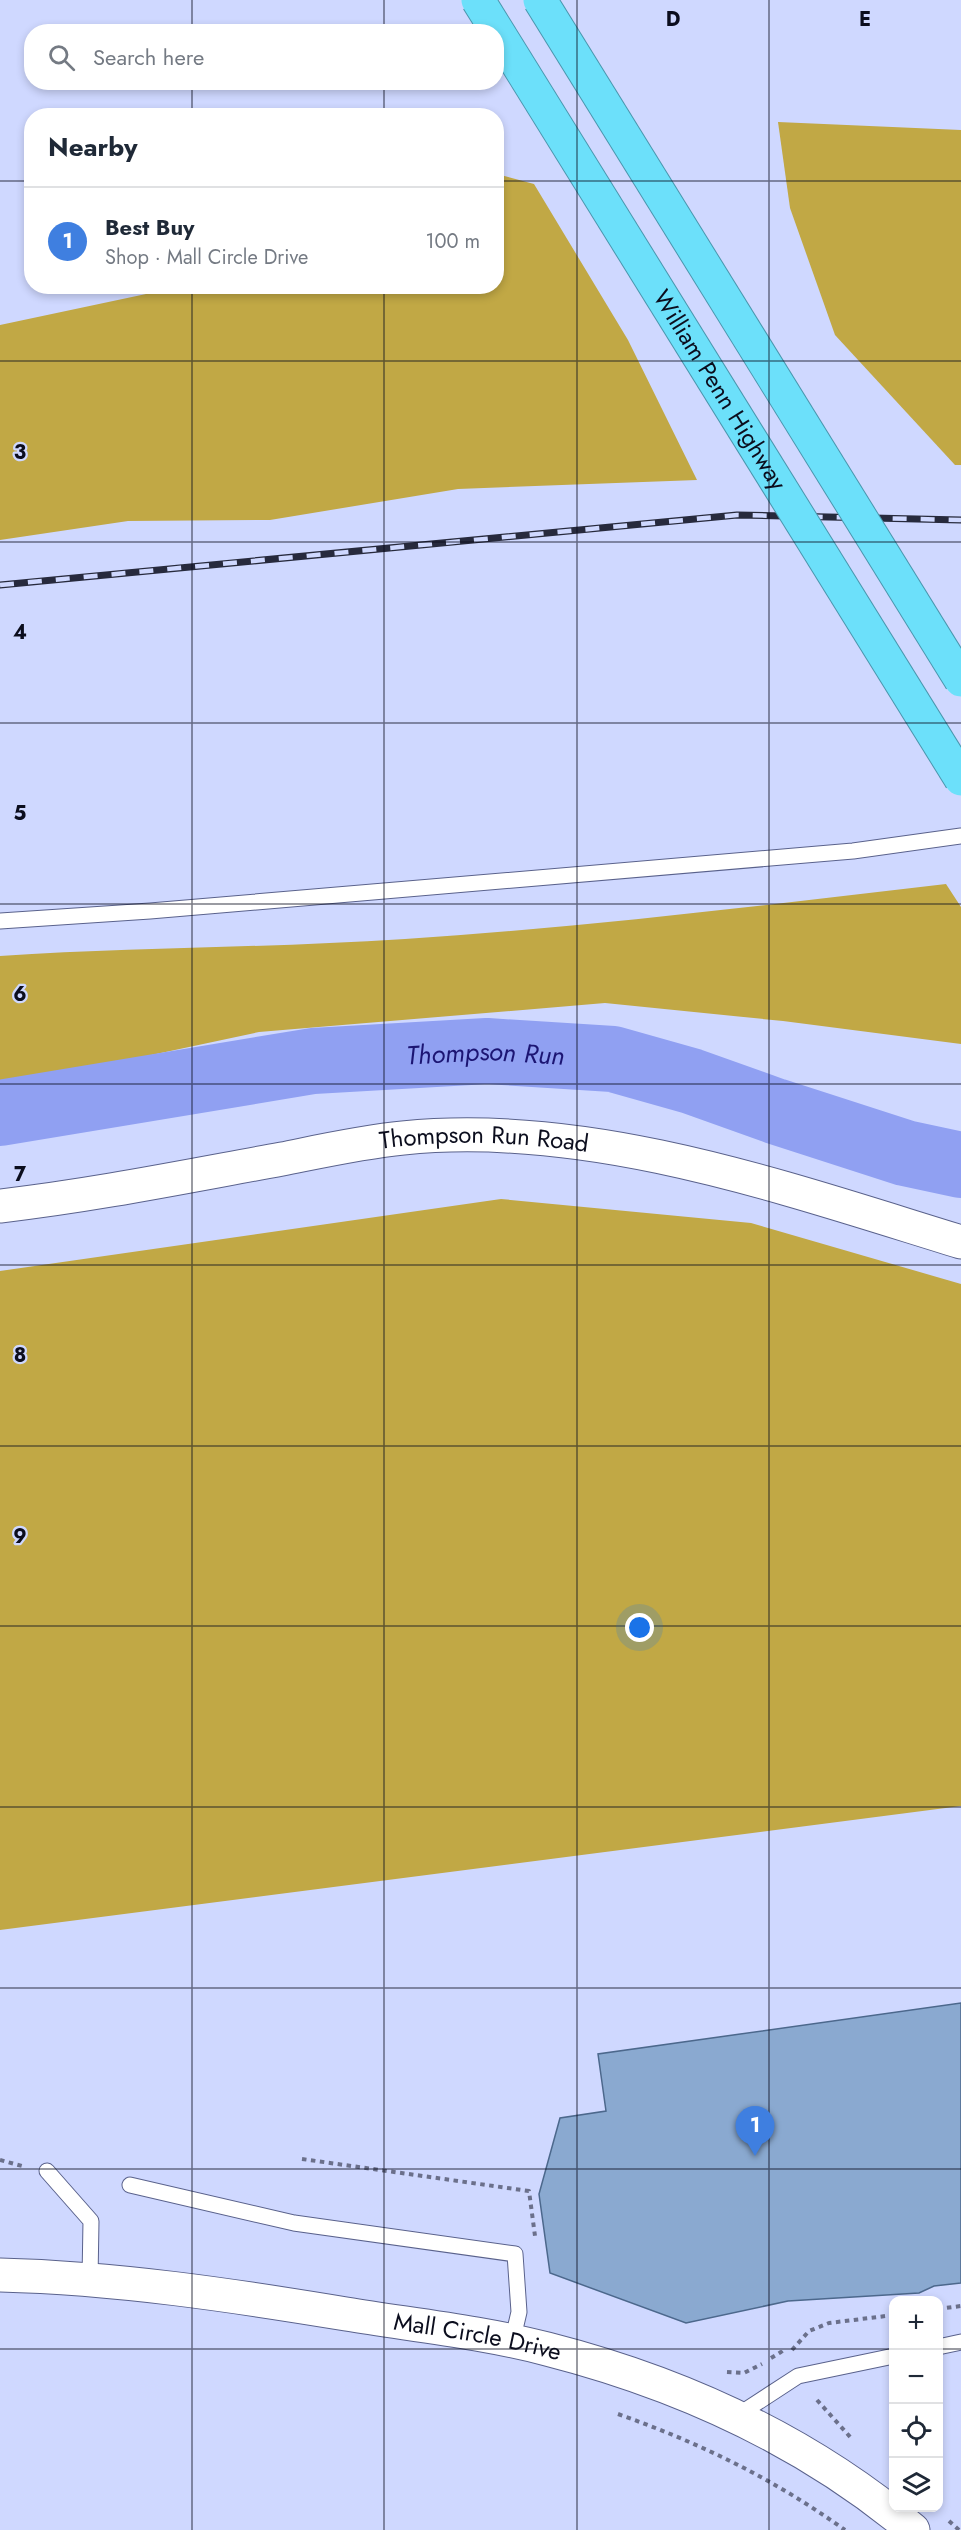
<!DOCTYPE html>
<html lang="en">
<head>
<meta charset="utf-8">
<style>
	:root { --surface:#fff; --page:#f2f2f3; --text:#1f2937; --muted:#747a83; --line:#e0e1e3; --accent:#1a73e8 }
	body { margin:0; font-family:Jost,sans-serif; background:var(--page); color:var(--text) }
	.controls { position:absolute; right:18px; bottom:18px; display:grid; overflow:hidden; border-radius:12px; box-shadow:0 3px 9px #0003 }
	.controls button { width:54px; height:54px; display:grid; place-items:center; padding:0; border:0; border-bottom:2px solid var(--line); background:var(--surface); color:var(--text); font:30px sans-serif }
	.you { position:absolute; left:640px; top:1628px; width:21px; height:21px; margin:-15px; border:4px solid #fff; border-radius:50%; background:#1a73e8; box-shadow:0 0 0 9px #1a73e833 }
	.badge { display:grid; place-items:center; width:39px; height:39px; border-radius:50%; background:var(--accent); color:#fff; font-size:20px; font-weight:700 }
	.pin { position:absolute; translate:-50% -50px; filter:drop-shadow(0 2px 3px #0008) }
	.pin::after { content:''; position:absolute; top:32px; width:21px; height:18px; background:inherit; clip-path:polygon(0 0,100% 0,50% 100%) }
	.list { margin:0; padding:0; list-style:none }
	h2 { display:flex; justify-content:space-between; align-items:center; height:78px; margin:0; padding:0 24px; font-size:26px }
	h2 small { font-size:20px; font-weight:400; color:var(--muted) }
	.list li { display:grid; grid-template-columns:39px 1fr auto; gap:18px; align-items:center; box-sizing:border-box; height:108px; padding:0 24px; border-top:2px solid var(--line) }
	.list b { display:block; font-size:22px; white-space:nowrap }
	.list p { margin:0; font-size:20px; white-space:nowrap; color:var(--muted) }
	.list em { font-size:20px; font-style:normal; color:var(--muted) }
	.icon { flex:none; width:33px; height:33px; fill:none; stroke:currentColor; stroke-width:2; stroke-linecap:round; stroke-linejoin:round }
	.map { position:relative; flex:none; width:961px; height:2530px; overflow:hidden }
	.search { position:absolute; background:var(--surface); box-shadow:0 3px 9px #0003; left:24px; top:24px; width:480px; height:66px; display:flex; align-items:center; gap:15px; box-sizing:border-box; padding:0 21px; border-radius:24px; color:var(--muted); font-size:22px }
	.panel { position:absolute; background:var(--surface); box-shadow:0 3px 9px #0003; left:24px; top:108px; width:480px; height:186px; border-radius:24px }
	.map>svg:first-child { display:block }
</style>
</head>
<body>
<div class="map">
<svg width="961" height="2530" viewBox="0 0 961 2530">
	<rect width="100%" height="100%" fill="#cfd8ff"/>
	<g fill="#c1a845">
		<path d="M778,122L961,130V465H955L835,335L790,208Z"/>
		<path d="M497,174L534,184L628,340L697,480L458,489L270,520L128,521L0,540V325L179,287L496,286Z"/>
		<path d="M946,884L961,907V1044L783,1021L605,1003L259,1032L34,1080L0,1083V956C135,947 270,948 405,939C586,927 766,905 946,884Z"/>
		<path d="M501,1199L751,1223L961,1284V1806L0,1930V1271Z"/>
	</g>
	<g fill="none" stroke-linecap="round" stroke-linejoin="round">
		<path stroke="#90a0f2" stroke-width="66" id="s1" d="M0,1113L313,1061L487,1051L613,1059L691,1081L775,1111L905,1153L961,1165"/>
	</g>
	<path fill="#8aa9d0" stroke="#4c688c" stroke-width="1.5" d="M961,2003V2283L934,2286L919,2293L788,2301L686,2323L550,2273L539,2194L560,2118L606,2111L598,2054Z"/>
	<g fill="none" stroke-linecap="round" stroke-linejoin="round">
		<defs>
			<g id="lane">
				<path d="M0,921L150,911L853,851L961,836"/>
				<path d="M47,2171L91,2221L90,2279"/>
				<path d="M130,2185L294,2223L515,2254L519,2312L512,2342"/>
				<path d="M938,2347L961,2342"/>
				<path d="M735,2417L798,2376L894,2356"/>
			</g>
			<g id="secondary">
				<path id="s2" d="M0,1206C95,1195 188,1176 282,1159C322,1151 362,1142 403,1138C590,1119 785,1188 961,1242"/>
				<path id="s3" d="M0,2275C117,2278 231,2295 346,2314C413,2325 482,2332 547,2349C680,2383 807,2441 913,2530"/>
			</g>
		</defs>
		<use href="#lane" stroke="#5a628c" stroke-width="17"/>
		<use href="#secondary" stroke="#5a628c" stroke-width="35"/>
		<g stroke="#6b708b" stroke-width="4" stroke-dasharray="4.5 4.5" stroke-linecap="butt">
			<path d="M302,2159L529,2191L535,2236"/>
			<path d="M0,2160L22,2166"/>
			<path d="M938,2309L961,2306"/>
			<path d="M792,2350L809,2331L829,2323L894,2315"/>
			<path d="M771,2358L781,2352L783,2355"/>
			<path d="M727,2372L744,2373L762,2364"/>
			<path d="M817,2400L852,2439"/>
			<path d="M618,2414C702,2444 772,2478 845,2530"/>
			<path d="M949,2521L959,2530"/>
		</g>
		<use href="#lane" stroke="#fff" stroke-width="15"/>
		<use href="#secondary" stroke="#fff" stroke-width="33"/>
		<defs>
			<path id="rail" d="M0,585L737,515L961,520"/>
		</defs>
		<use href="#rail" stroke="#272a3d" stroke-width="7"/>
		<use href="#rail" stroke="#cfd8ff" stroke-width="4.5" stroke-dasharray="14" stroke-linecap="butt"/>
		<defs>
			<g id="highway-bridge">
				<path id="s4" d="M478,0L961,779"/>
				<path d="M540,0L961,680"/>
			</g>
		</defs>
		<use href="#highway-bridge" stroke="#4a96ad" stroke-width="35" stroke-linecap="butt"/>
		<use href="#highway-bridge" stroke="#6ce0fa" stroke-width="33"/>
	</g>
	<path fill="none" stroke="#0b0d1d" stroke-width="1.5" stroke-opacity="0.55" d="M192,0V32M384,0V32M577,0V2530M769,0V2530M192,82V116M384,82V116M0,181H32M496,181H961M192,286V2530M384,286V2530M0,361H961M0,542H961M0,723H961M0,904H961M0,1084H961M0,1265H961M0,1446H961M0,1626H961M0,1807H961M0,1988H961M0,2169H961M0,2349H894M938,2349H961"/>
	<g text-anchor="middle" stroke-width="4.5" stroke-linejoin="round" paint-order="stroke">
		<g font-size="24" fill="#0b0d1d" stroke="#cfd8ff">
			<text dy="8" stroke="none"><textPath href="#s4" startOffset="459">William Penn Highway</textPath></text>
			<text dy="8" stroke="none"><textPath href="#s2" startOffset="490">Thompson Run Road</textPath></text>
			<text dy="8" stroke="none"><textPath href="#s3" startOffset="482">Mall Circle Drive</textPath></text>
		</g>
		<g font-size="26" font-style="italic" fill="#1c1573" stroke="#cfd8ff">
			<text dy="9" stroke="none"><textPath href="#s1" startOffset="490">Thompson Run</textPath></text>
		</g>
	</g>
	<g font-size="20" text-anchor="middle" font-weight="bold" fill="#0b0d1d" stroke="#cfd8ff" stroke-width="4.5" stroke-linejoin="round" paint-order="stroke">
		<text x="673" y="26">D</text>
		<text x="865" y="26">E</text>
		<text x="20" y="459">3</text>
		<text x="20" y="639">4</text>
		<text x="20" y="820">5</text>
		<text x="20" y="1001">6</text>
		<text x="20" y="1181">7</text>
		<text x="20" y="1362">8</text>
		<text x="20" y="1543">9</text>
	</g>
</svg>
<div class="controls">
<button>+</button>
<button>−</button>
<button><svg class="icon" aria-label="locate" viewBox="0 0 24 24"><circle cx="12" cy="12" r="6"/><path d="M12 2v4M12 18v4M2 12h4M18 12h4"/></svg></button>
<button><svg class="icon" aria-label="layers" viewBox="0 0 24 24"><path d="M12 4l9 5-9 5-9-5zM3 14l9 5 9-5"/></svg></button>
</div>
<div class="you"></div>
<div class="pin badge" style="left:755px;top:2156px;background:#3f7fe0">1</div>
<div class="search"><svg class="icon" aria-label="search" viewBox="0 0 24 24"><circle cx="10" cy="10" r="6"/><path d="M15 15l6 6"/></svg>Search here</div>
<section class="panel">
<h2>Nearby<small></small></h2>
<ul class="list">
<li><span class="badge" style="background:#3f7fe0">1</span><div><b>Best Buy</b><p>Shop · Mall Circle Drive</p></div><em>100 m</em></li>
</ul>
</section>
</div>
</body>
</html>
